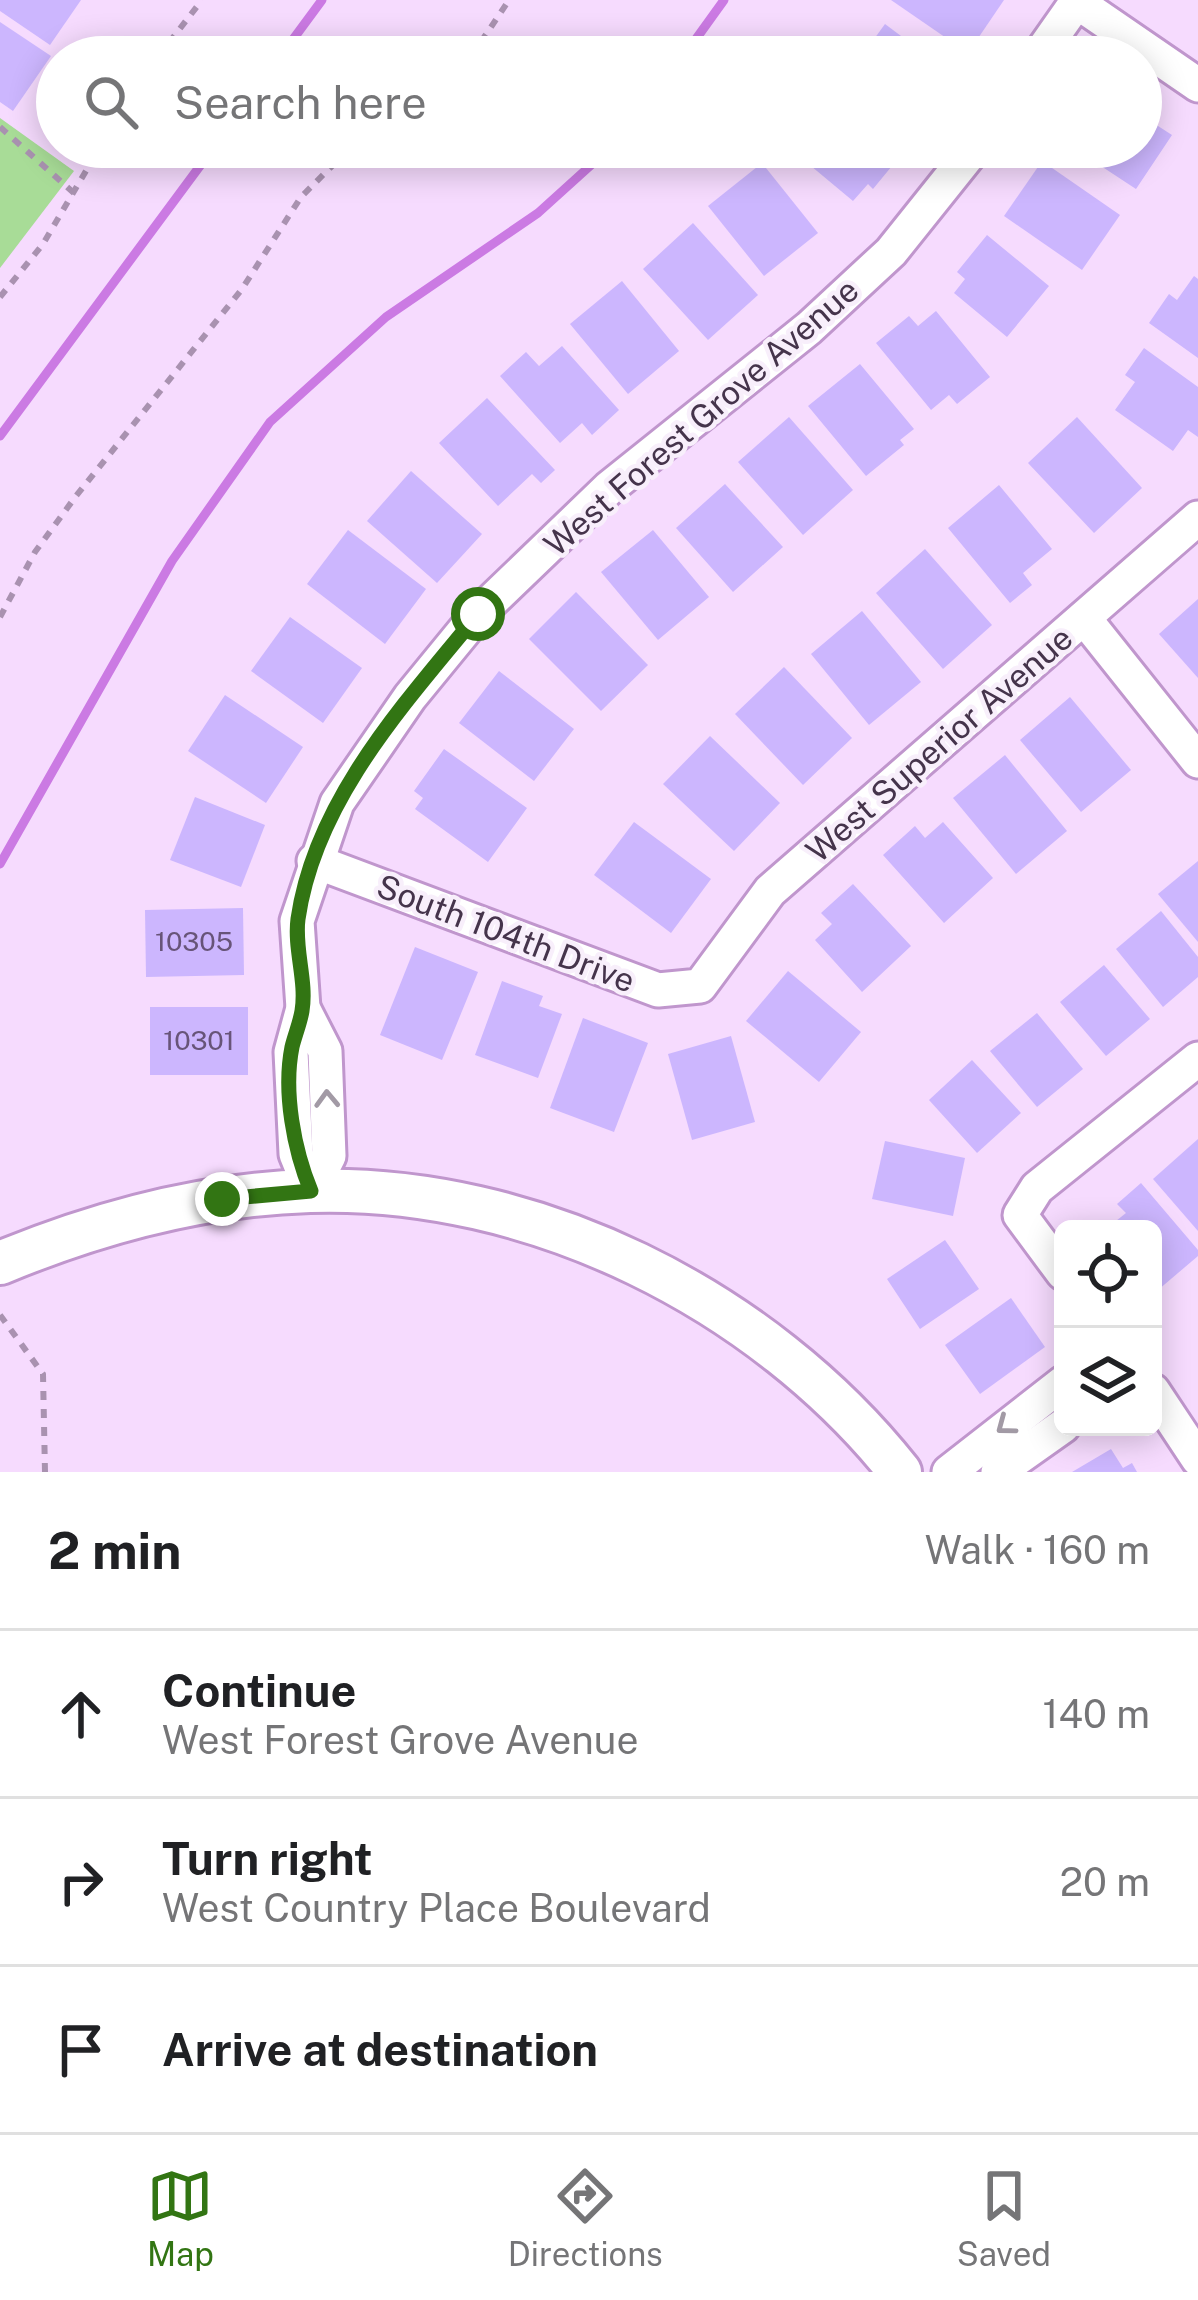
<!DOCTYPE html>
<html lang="en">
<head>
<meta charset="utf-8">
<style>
	:root { --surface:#fff; --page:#f6f6f6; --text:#202124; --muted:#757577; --line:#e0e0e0; --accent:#327513 }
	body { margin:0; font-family:"Public Sans",sans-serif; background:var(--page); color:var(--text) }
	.controls { position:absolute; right:36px; bottom:36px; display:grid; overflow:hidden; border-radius:18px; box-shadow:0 6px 30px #0003 }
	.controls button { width:108px; height:108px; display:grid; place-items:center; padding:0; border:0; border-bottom:3px solid var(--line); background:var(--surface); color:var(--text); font:60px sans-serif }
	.stop { position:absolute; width:36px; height:36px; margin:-27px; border:9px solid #327513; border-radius:50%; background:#fff }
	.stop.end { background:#327513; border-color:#fff; box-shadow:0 3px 12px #0008 }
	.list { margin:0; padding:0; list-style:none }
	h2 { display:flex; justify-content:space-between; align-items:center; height:156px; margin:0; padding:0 48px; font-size:51px }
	h2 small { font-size:39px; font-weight:400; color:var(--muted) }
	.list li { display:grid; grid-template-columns:78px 1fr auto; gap:36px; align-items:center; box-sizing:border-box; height:168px; padding:0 48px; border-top:3px solid var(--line) }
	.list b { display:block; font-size:45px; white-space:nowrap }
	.list p { margin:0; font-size:39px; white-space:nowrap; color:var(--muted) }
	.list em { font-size:39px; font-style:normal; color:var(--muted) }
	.icon { flex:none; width:66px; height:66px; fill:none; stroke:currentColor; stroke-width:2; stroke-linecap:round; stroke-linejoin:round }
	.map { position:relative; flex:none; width:1198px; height:1472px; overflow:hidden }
	.search { position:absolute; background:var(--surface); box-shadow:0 6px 30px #0003; left:36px; right:36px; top:36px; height:132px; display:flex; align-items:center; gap:30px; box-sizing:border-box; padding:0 42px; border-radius:66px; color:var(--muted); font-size:45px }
	.sheet { height:660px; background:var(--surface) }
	nav { display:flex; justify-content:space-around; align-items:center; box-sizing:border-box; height:168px; border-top:3px solid var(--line); background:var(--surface); font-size:33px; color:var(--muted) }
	nav a { display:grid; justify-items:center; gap:6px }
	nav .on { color:var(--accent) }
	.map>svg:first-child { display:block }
</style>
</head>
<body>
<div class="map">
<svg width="1198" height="1472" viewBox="0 0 1198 1472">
	<rect width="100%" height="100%" fill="#f6dbfe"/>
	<path fill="#a8dc97" d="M0,118L74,171L0,268Z"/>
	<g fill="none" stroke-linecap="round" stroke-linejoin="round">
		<g stroke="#cb7ae3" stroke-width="9">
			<path d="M280,57L322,0"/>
			<path d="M683,57L724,0"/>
			<path d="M0,436L214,147"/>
			<path d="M0,864L172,561L270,422L386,317L538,213L611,147"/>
		</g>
	</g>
	<g fill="#ccb6fe">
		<path d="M0,0H81L50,45L0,11Z"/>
		<path d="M891,0H1004L968,53Z"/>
		<path d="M0,22L51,56L13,111L0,102Z"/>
		<path d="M885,24L929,57H861Z"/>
		<path d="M1141,115L1172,135L1136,189L1072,147H1141Z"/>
		<path d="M807,147H892L901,155L873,189L868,184L853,201L799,156Z"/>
		<path d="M1042,161L1120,215L1082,270L1004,216Z"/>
		<path d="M762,163L818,233L764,276L708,206Z"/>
		<path d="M693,223L758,295L708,340L643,269Z"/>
		<path d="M987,235L1049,286L1007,337L954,293L965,279L957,272Z"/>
		<path d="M1194,276L1198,279V358L1149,323L1169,294L1177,300Z"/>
		<path d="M622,281L679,351L628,394L570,324Z"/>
		<path d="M936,311L990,377L957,404L949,395L931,410L876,343L909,316L918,326Z"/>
		<path d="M562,346L619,410L592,435L582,423L560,443L500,376L526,352L539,366Z"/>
		<path d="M1144,348L1198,387V437L1188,430L1173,451L1115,410L1135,382L1125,375Z"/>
		<path d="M860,364L914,429L900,440L904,445L866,476L808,406Z"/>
		<path d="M487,398L555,470L541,483L532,474L498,506L439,443Z"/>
		<path d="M789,417L853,490L803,535L738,462Z"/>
		<path d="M1077,417L1142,488L1094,533L1028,463Z"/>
		<path d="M411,471L482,534L437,583L367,521Z"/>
		<path d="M725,484L783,547L733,592L676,528Z"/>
		<path d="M999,485L1052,549L1023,573L1032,585L1010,603L948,528Z"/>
		<path d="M348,530L426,589L385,644L307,584Z"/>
		<path d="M653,530L709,597L658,640L601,572Z"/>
		<path d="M925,549L992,625L943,669L876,593Z"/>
		<path d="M576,592L648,665L601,711L529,639Z"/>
		<path d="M1198,599V678L1159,634Z"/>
		<path d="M862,611L921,682L869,725L811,654Z"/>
		<path d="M290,617L362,668L323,723L251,671Z"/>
		<path d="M784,667L852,738L803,785L735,714Z"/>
		<path d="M499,671L574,729L534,781L459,723Z"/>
		<path d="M225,695L303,747L266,803L188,751Z"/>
		<path d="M1070,697L1131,770L1081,812L1020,740Z"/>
		<path d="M710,736L780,803L734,851L663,784Z"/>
		<path d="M444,749L527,808L488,862L415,809L423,798L414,791Z"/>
		<path d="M1005,755L1067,831L1016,874L953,798Z"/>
		<path d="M195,797L265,825L241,887L170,860Z"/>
		<path d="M634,822L711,879L671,933L594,875Z"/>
		<path d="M943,822L993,878L944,923L883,855L915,826L925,838Z"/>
		<path d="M1198,861V942L1158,894Z"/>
		<path d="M853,884L911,946L862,992L815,940L832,924L821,913Z"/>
		<path d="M243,908L244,975L146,977L145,910Z"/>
		<path d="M1161,911L1198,957V977L1163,1007L1116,949Z"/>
		<path d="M415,947L478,972L442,1060L380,1035Z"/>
		<path d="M1104,965L1150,1019L1106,1056L1060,1002Z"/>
		<path d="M788,971L861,1032L819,1082L746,1021Z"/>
		<path d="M502,981L543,996L539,1006L562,1014L538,1078L475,1055Z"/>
		<rect x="150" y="1007" width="98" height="68"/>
		<path d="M1037,1013L1083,1069L1037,1107L990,1051Z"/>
		<path d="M583,1018L648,1043L614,1132L550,1108Z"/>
		<path d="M731,1036L755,1122L692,1140L668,1054Z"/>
		<path d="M972,1060L1021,1113L977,1153L929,1100Z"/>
		<path d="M1198,1139V1231L1153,1179Z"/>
		<path d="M885,1141L965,1158L953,1216L872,1199Z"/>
		<path d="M1141,1183L1198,1250V1256L1158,1290L1153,1283V1229H1106L1126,1213L1117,1204Z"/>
		<path d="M945,1240L979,1289L920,1329L887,1279Z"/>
		<path d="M1011,1298L1045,1347L980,1394L945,1345Z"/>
		<path d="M1111,1449L1123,1468L1132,1463L1137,1472H1072Z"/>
	</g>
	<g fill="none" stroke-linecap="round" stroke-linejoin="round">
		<defs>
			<g id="minor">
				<path d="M1077,2L1198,85"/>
				<path d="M1038,57L1078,0"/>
				<path d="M1084,618L1198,761"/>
				<path d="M314,861L658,990L700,986L770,891L1198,518"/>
				<path d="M303,1008L325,1051L329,1156L311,1191"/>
				<path d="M311,1191L296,1154L291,1052L303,1008L297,921L337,803L410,697L478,614L609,488L809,328L891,252L975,147"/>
				<path d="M1063,1273L1020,1215L1037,1188L1198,1059"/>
				<path d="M1153,1391L1198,1459"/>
				<path d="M949,1472L1063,1383"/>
				<path d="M998,1472L1063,1426"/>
			</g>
			<path id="tertiary" d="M0,1263C99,1222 201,1194 310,1191C533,1184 763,1299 900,1472"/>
		</defs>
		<use href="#minor" stroke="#c096cd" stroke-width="39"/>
		<use href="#tertiary" stroke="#c096cd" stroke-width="48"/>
		<g stroke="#a992b0" stroke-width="6" stroke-dasharray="9 9" stroke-linecap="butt">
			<path d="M158,57L202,0"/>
			<path d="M471,57L509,0"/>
			<path d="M0,127L74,193"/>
			<path d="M0,297L43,244L100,147"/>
			<path d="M0,617L35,552L76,496L242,289L301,197L351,147"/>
			<path d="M0,1315L43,1374L45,1472"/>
		</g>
		<use href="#minor" stroke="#fff" stroke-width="33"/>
		<use href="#tertiary" stroke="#fff" stroke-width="42"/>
	</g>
	<defs><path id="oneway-chevron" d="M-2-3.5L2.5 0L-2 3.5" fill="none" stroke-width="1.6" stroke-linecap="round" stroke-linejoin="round" transform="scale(3)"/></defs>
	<g stroke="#a29aa5">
		<use href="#oneway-chevron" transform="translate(327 1099) rotate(-92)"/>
		<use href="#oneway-chevron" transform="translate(1005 1426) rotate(143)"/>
	</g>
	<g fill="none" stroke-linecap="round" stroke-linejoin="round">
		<path stroke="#327513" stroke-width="15" d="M222,1199L311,1191C294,1150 283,1092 292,1047C295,1035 300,1023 302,1011C307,981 294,949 298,919C315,800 405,703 478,614"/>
	</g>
	<g text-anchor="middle" stroke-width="9" stroke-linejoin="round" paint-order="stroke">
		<g font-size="27" fill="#675478">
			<text x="194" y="951">10305</text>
			<text x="199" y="1050">10301</text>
		</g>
		<g font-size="33" fill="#45344b" stroke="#f8effb">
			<text transform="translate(701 417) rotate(-41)" y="12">West Forest Grove Avenue</text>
			<text transform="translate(939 744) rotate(-41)" y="12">West Superior Avenue</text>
			<text transform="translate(506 933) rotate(21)" y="12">South 104th Drive</text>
		</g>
	</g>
</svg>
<div class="controls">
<button><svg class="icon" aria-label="locate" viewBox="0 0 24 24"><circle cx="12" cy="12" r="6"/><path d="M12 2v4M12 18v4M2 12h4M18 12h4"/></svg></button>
<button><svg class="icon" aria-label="layers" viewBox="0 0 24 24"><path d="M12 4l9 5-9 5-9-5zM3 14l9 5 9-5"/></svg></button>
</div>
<div class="stop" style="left:478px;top:614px"></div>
<div class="stop end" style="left:222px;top:1199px"></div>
<div class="search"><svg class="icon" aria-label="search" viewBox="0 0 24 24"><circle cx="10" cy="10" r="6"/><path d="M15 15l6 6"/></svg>Search here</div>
</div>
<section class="sheet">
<h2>2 min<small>Walk · 160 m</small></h2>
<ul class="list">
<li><svg class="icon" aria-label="ahead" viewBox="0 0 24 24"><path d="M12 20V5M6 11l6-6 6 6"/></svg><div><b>Continue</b><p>West Forest Grove Avenue</p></div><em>140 m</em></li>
<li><svg class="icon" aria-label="right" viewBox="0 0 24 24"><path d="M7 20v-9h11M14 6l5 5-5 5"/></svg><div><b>Turn right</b><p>West Country Place Boulevard</p></div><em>20 m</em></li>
<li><svg class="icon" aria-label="arrive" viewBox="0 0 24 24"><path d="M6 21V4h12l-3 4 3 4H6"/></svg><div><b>Arrive at destination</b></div></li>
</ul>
</section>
<nav>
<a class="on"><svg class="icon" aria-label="map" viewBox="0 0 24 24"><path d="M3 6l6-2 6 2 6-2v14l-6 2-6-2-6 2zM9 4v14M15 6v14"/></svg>Map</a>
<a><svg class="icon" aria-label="directions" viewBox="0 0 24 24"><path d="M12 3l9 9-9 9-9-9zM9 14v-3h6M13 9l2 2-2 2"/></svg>Directions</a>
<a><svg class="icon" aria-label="saved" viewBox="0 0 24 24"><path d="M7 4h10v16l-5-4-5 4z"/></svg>Saved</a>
</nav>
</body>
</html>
